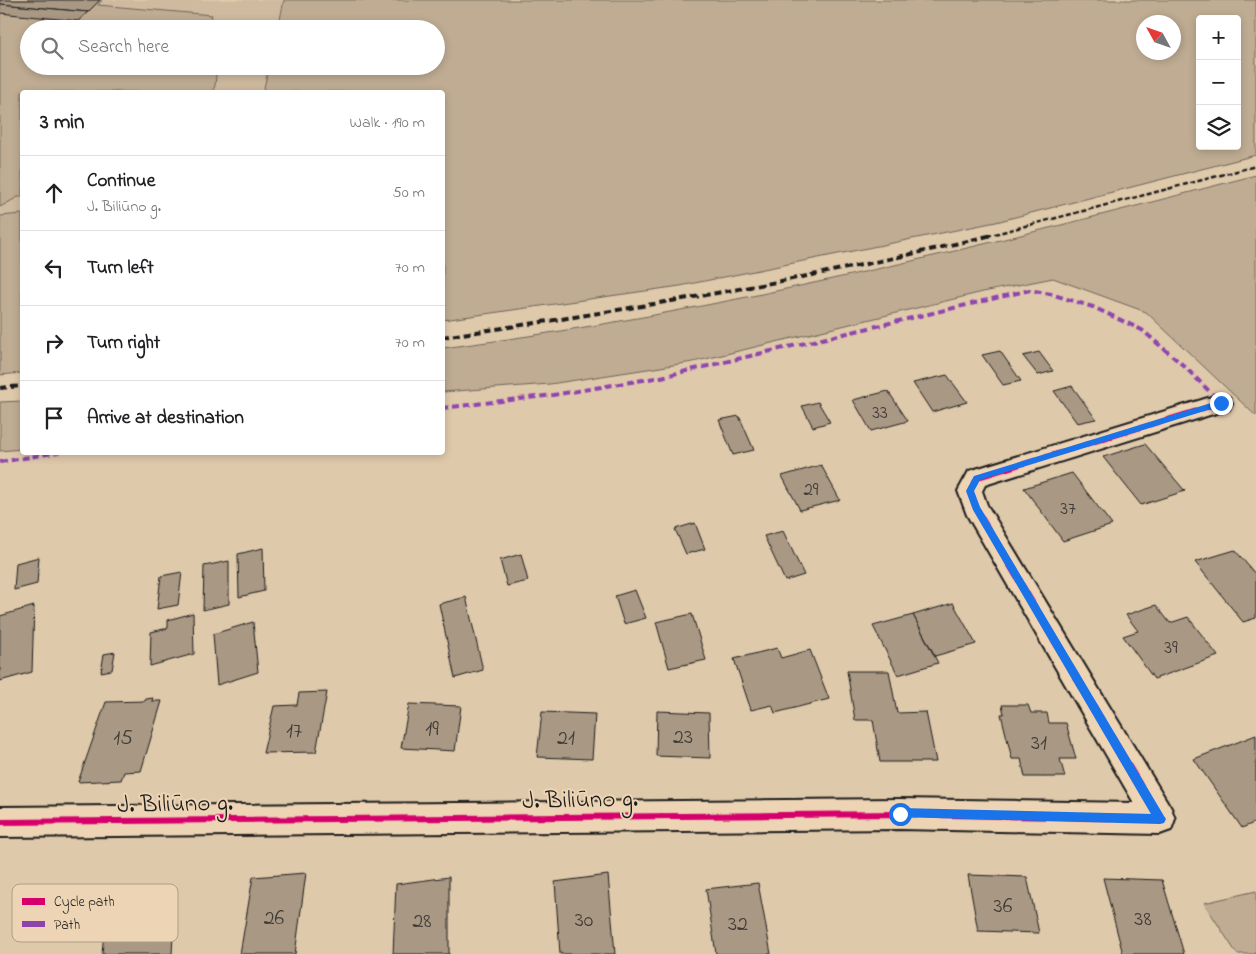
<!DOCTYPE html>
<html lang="en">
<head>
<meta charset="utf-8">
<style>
	:root { --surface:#fff; --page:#f6f6f6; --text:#202124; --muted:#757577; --line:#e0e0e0 }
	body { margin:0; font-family:"Indie Flower",sans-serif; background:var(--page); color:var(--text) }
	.controls { position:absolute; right:15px; top:15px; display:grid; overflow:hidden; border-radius:5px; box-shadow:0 2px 8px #0003 }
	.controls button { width:45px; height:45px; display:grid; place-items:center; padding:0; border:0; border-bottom:1px solid var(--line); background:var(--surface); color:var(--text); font:25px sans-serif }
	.compass { position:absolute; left:1136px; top:15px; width:45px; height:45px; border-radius:50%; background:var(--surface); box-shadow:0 2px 8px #0003; rotate:310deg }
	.stop { position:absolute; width:15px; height:15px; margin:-11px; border:4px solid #1a73e8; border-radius:50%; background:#fff }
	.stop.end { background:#1a73e8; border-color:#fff; box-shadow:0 1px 5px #0008 }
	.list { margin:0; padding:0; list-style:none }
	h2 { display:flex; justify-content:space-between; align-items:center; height:65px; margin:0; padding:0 20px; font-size:21px }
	h2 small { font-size:16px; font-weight:400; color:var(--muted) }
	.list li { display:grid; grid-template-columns:32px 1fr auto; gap:15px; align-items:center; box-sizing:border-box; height:75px; padding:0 20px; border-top:1px solid var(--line) }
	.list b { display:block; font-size:19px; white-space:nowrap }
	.list p { margin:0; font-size:16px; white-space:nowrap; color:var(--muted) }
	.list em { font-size:16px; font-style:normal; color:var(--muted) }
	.icon { flex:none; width:28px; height:28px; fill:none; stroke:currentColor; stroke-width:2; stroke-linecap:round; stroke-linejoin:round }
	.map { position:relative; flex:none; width:1256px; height:954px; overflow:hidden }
	.search { position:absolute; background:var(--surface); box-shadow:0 2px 8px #0003; left:20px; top:20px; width:425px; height:55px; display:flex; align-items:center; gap:12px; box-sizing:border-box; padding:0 18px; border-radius:28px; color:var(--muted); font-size:19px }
	.panel { position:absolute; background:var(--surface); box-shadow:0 2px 8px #0003; left:20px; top:90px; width:425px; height:365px; border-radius:5px }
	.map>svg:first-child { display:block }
</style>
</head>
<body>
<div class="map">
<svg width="1256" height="954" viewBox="0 0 1256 954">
	<rect width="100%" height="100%" fill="#dfc9ab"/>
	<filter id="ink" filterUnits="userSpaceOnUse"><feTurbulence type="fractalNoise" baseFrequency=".02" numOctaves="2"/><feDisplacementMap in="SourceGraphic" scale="10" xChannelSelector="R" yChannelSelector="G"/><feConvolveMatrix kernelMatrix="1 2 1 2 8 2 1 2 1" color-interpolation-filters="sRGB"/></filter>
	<g filter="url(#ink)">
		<path fill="#cfba9f" d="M0,0H284L278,29H29V66H269L263,92H22V214L0,216Z"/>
		<g fill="#bfac93" stroke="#6e6458" fill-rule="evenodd">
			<path d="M0,0H102L98,5L212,15L209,29H29V66H217L215,86L212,92H22V197H18L0,207Z"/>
			<path d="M284,0H1256V155L996,222L680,286L443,320L442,92H263L269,66H436V29H278ZM1200,19H1237V146H1200ZM1144,22H1174V52H1144Z"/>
			<path d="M1256,175V416L1146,312L1053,278L983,292L693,362L550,384L443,392V348C718,313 988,245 1256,175Z"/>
			<path d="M22,214V373L0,375V216Z"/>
			<path d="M22,401V449L0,451V402Z"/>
			<path d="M1256,891V954H1237L1204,903Z"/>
		</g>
		<g fill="#a99883" stroke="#1c1c1c">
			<path d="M0,0H100L88,12L0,4Z"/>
			<path d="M0,4L88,12L78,21L0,13Z"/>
			<path d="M1000,351L1021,381L1003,385L982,355Z"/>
			<path d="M1039,352L1053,371L1038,375L1023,356Z"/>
			<path d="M947,375L967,402L932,412L913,383Z"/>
			<path d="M1072,386L1096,419L1077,423L1054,391Z"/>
			<path d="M888,391L908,421L871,431L853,400Z"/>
			<path d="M818,402L830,422L813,427L802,406Z"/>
			<path d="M739,416L754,450L733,455L719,420Z"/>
			<path d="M1145,444L1185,491L1141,505L1103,457Z"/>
			<path d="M821,465L840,500L800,510L782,476Z"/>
			<path d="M1072,473L1112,525L1063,541L1024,488Z"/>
			<path d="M695,523L705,549L686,554L675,529Z"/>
			<path d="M783,531L804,575L785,581L764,536Z"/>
			<path d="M263,548L264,591L239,597L238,554Z"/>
			<path d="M1235,550L1256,575V618L1243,622L1195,562Z"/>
			<path d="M521,554L528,581L507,586L500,560Z"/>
			<path d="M39,557L37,584L14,590L16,563Z"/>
			<path d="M229,561V604L203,610L204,566Z"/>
			<path d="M182,572L178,605L157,609L161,576Z"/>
			<path d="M635,590L646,618L624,624L615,596Z"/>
			<path d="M466,597L483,670L455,678L439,604Z"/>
			<path d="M953,603L976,644L935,656L913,615Z"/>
			<path d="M1156,605L1170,623L1188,617L1218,656L1154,679L1123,636L1138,631L1126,615Z"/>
			<path d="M34,606L32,672L0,681V616Z"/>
			<path d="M193,613L194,654L150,666L151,632L168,628V620Z"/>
			<path d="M692,614L706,660L669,668L656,622Z"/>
			<path d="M913,615L938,663L898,675L873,626Z"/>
			<path d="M253,622L258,672L217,685L213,634Z"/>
			<path d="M777,648L781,658L810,650L829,699L775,713L772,705L751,710L734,659Z"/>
			<path d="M115,652L112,670L101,672L104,654Z"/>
			<path d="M847,671H889L897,713L926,712L936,762H880L873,720H855Z"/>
			<path d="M327,692L316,752L263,753L274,706L297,705L299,693Z"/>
			<path d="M153,698L152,701H162L141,771L124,772L121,780L78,782L106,702L145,701L146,699Z"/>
			<path d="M409,704L461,706L455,751L401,748Z"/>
			<path d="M1002,705H1028L1031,713H1047L1049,723H1066L1076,759H1060L1065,777H1025L1021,759H1012L1001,714H1004Z"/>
			<path d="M657,711L709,713L710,758L656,756Z"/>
			<path d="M542,712L595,714L592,759L537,757Z"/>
			<path d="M1256,735V822L1242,828L1194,759Z"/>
			<path d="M306,873L295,954H240L253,877Z"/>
			<path d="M608,875L615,954H560L555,882Z"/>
			<path d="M968,875L1027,877L1039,933L978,931Z"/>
			<path d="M449,877V954H393L396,884Z"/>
			<path d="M1103,878L1162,880L1184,954H1123Z"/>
			<path d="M758,883L771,954H716L706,889Z"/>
			<path d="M175,896L172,954H102L104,931L154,918L155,902Z"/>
		</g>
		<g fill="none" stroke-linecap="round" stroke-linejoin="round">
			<defs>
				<path id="street" d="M1221,394L1229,397L1232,403L1229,409L985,485L982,491L987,505L1171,808L1175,819L1171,830L1160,834L900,829L0,837V807L900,799L1134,803L967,515L958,491L969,471Z"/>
			</defs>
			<use href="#street" stroke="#1c1c1c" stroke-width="4"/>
			<use href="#street" fill="#ecd4b4" fill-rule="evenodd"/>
			<path stroke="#1c1c1c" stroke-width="2.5" stroke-dasharray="5 2.5" stroke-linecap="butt" d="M987,236L1256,166"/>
			<g stroke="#1c1c1c" stroke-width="4" stroke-dasharray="7 4" stroke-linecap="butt">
				<path d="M442,337C626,310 811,280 992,235"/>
				<path d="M0,388L22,386"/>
			</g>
			<g stroke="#8e44ad" stroke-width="4" stroke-dasharray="7 4" stroke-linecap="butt">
				<path d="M442,408L553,395L661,377L1030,290L1051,294L1093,307L1142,330L1184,366L1221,403"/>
				<path d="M0,462L59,452"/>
			</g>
			<defs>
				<path id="cycleway-far1" d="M999,546L976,508L970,491L977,478L1221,403"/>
				<g id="cycleway">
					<path d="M998,545L1160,819"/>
					<path d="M0,822L900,814L1160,819"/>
				</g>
			</defs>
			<use href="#cycleway-far1" stroke="#ecd4b4" stroke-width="8"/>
			<use href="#cycleway" stroke="#ecd4b4" stroke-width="9"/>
			<use href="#cycleway-far1" stroke="#d6006c" stroke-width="4.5"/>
			<use href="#cycleway" stroke="#d6006c" stroke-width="6"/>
		</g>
	</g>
	<path fill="#1a73e8" d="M1221,400L1225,403L1224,405L980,480L974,491L980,507L1164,816L1166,819L1164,823L1160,824L896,817L895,814L896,810L900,808L1151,814L973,510L966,491L974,476Z"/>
	<g text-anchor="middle" stroke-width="4" stroke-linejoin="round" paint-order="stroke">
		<g font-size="19" fill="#3f3b36">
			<text x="880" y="418">33</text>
			<text x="811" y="495">29</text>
			<text x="1068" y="514">37</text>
			<text x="1171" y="653">39</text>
		</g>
		<g font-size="22" fill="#3f3b36">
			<text x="432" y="735">19</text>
			<text x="294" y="737">17</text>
			<text x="683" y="743">23</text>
			<text x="123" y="744">15</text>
			<text x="566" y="744">21</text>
			<text x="1039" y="749">31</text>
			<text x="1003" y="912">36</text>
			<text x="274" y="924">26</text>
			<text x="1143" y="925">38</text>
			<text x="584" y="926">30</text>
			<text x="422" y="927">28</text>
			<text x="738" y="930">32</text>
		</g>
		<g font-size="25" fill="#1c1c1c" stroke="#ecd4b4">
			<text transform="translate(580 798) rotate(-1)" y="9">J. Biliūno g.</text>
			<text transform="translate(175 802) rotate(-1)" y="9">J. Biliūno g.</text>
		</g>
	</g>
	<rect x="12" y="884" width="166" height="58" rx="8" fill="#ecd4b4" stroke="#ae9d86" stroke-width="1"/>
	<rect x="22" y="898" width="23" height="7" fill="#d6006c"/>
	<rect x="22" y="921" width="23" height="6" fill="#8e44ad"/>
	<g font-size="14" fill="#1c1c1c">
		<text x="54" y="906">Cycle path</text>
		<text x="54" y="929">Path</text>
	</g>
</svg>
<div class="controls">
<button>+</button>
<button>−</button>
<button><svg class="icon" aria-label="layers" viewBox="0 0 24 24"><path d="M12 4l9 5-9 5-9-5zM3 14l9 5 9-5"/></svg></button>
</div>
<svg class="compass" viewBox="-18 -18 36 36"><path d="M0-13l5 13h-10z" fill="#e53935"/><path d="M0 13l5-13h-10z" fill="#757577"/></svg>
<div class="stop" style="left:900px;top:814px"></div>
<div class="stop end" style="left:1221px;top:403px"></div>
<div class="search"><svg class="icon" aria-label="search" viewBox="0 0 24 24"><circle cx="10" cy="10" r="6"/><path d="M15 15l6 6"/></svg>Search here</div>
<section class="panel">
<h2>3 min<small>Walk · 190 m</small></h2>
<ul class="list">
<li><svg class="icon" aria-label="ahead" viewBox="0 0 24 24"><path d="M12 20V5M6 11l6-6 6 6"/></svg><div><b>Continue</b><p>J. Biliūno g.</p></div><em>50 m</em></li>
<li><svg class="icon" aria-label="left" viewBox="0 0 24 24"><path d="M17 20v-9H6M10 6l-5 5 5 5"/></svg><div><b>Turn left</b></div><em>70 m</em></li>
<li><svg class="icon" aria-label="right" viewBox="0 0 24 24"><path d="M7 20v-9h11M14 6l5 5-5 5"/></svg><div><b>Turn right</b></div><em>70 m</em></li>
<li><svg class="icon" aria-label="arrive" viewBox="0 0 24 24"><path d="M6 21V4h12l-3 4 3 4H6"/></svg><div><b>Arrive at destination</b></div></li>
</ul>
</section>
</div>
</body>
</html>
